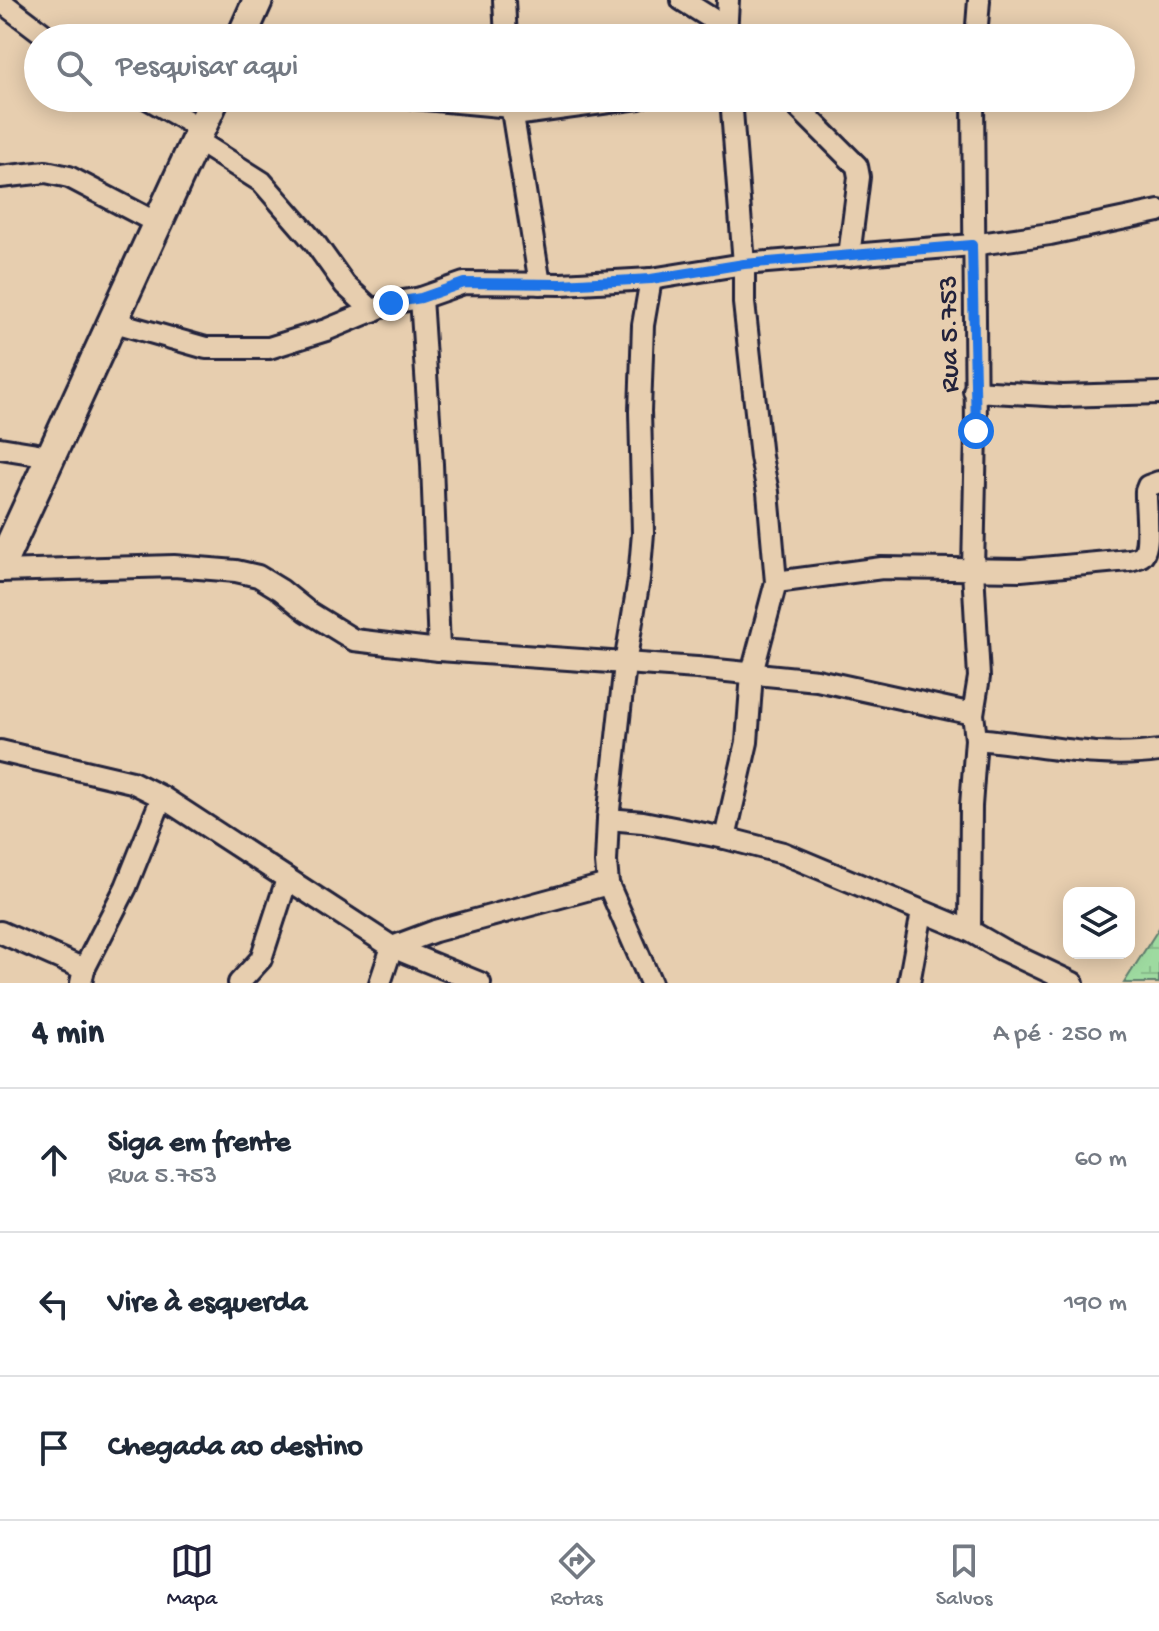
<!DOCTYPE html>
<html lang="pt">
<head>
<meta charset="utf-8">
<style>
	:root { --surface:#fff; --page:#f6f6f7; --text:#1f2937; --muted:#747a83; --line:#e0e1e3; --accent:#22223b }
	body { margin:0; font-family:"Gochi Hand",sans-serif; background:var(--page); color:var(--text) }
	.controls { position:absolute; right:24px; bottom:24px; display:grid; overflow:hidden; border-radius:16px; box-shadow:0 4px 20px #0003 }
	.controls button { width:72px; height:72px; display:grid; place-items:center; padding:0; border:0; border-bottom:2px solid var(--line); background:var(--surface); color:var(--text); font:40px sans-serif }
	.stop { position:absolute; width:24px; height:24px; margin:-18px; border:6px solid #1a73e8; border-radius:50%; background:#fff }
	.stop.end { background:#1a73e8; border-color:#fff; box-shadow:0 2px 8px #0008 }
	.list { margin:0; padding:0; list-style:none }
	h2 { display:flex; justify-content:space-between; align-items:center; height:104px; margin:0; padding:0 32px; font-size:34px }
	h2 small { font-size:26px; font-weight:400; color:var(--muted) }
	.list li { display:grid; grid-template-columns:52px 1fr auto; gap:24px; align-items:center; box-sizing:border-box; height:144px; padding:0 32px; border-top:2px solid var(--line) }
	.list b { display:block; font-size:30px; white-space:nowrap }
	.list p { margin:0; font-size:26px; white-space:nowrap; color:var(--muted) }
	.list em { font-size:26px; font-style:normal; color:var(--muted) }
	.icon { flex:none; width:44px; height:44px; fill:none; stroke:currentColor; stroke-width:2; stroke-linecap:round; stroke-linejoin:round }
	.map { position:relative; flex:none; width:1159px; height:983px; overflow:hidden }
	.search { position:absolute; background:var(--surface); box-shadow:0 4px 20px #0003; left:24px; right:24px; top:24px; height:88px; display:flex; align-items:center; gap:20px; box-sizing:border-box; padding:0 28px; border-radius:44px; color:var(--muted); font-size:30px }
	.sheet { height:536px; background:var(--surface) }
	nav { display:flex; justify-content:space-around; align-items:center; box-sizing:border-box; height:112px; border-top:2px solid var(--line); background:var(--surface); font-size:22px; color:var(--muted) }
	nav a { display:grid; justify-items:center; gap:4px }
	nav .on { color:var(--accent) }
	.map>svg:first-child { display:block }
</style>
</head>
<body>
<div class="map">
<svg width="1159" height="983" viewBox="0 0 1159 983">
	<defs>
		<pattern id="wetland-marsh" width="20" height="14" patternUnits="userSpaceOnUse" patternTransform="scale(2)"><rect width="20" height="14" fill="#9edaa0"/><path d="M1 5h8M5 5V1M11 12h8M15 12V8" fill="none" stroke="#88bb8b"/></pattern>
	</defs>
	<rect width="100%" height="100%" fill="#e7ceaf"/>
	<filter id="ink" filterUnits="userSpaceOnUse"><feTurbulence type="fractalNoise" baseFrequency=".0125" numOctaves="2"/><feDisplacementMap in="SourceGraphic" scale="16" xChannelSelector="R" yChannelSelector="G"/><feConvolveMatrix kernelMatrix="1 2 1 2 8 2 1 2 1" color-interpolation-filters="sRGB"/></filter>
	<g filter="url(#ink)">
		<path fill="url(#wetland-marsh)" stroke="#607e6e" stroke-width="2" d="M1159,928V983H1124Z"/>
		<g fill="none" stroke-linecap="round" stroke-linejoin="round">
			<defs>
				<g id="minor">
					<path d="M504,0L506,38"/>
					<path d="M682,0L725,27L735,38"/>
					<path d="M0,1L49,38"/>
					<path d="M726,36L728,0"/>
					<path d="M976,38L979,0"/>
					<path d="M147,98L201,129"/>
					<path d="M414,98L511,107"/>
					<path d="M510,98L540,284"/>
					<path d="M789,98L857,166L859,177L849,256"/>
					<path d="M514,115L639,98"/>
					<path d="M196,140L262,182L315,243L345,285L373,311"/>
					<path d="M0,177L46,172L69,177L157,223"/>
					<path d="M421,298L432,464L439,650"/>
					<path d="M111,321L206,348H269L326,330L391,303L421,298L464,283L561,284L651,279L744,264L972,245L1050,234L1159,211"/>
					<path d="M974,391L1063,396L1159,393"/>
					<path d="M0,448L50,456"/>
					<path d="M0,571L174,566L236,571L258,576L281,590L307,611L354,640L439,650L697,668L817,680L973,714"/>
					<path d="M776,582L882,568L1021,570L1129,560C1130,560 1141,557 1141,556C1152,549 1145,504 1146,491L1148,486L1159,482"/>
					<path d="M976,739C1038,744 1097,760 1159,751"/>
					<path d="M0,751L132,782L162,797L392,947L480,983"/>
					<path d="M608,819L643,822L725,838L783,853L970,931L1003,950L1073,983"/>
					<path d="M725,838L747,742L752,673L776,582L768,492L761,457L744,303V264L731,98"/>
					<path d="M970,931L971,806L976,739L973,714L979,677L973,570L976,431L973,98"/>
					<path d="M0,932L84,969"/>
					<path d="M392,947L435,931L608,884"/>
					<path d="M81,983L84,969L126,887L162,797"/>
					<path d="M239,983L261,959L287,879"/>
					<path d="M380,983L392,947"/>
					<path d="M651,983L608,884L606,862L608,819L625,664L639,579L643,533L640,411L643,325L651,279"/>
					<path d="M909,983L922,912"/>
				</g>
				<g id="secondary">
					<path d="M241,38L258,0"/>
					<path d="M0,567L215,98"/>
				</g>
			</defs>
			<use href="#minor" stroke="#22223b" stroke-width="26"/>
			<use href="#secondary" stroke="#22223b" stroke-width="34"/>
			<use href="#minor" stroke="#e7ceaf" stroke-width="20"/>
			<use href="#secondary" stroke="#e7ceaf" stroke-width="28"/>
		</g>
	</g>
	<g fill="none" stroke-linecap="round" stroke-linejoin="round" filter="url(#ink)">
		<path stroke="#1a73e8" stroke-width="10" d="M391,303L421,298L464,283L561,284L651,279L744,264L972,245L976,431"/>
	</g>
	<g text-anchor="middle" stroke-width="7" stroke-linejoin="round" paint-order="stroke">
		<g font-size="28" fill="#22223b" stroke="#e7ceaf">
			<text transform="translate(946 334) rotate(-91)" y="10">Rua 5.753</text>
		</g>
	</g>
</svg>
<div class="controls">
<button><svg class="icon" aria-label="layers" viewBox="0 0 24 24"><path d="M12 4l9 5-9 5-9-5zM3 14l9 5 9-5"/></svg></button>
</div>
<div class="stop" style="left:976px;top:431px"></div>
<div class="stop end" style="left:391px;top:303px"></div>
<div class="search"><svg class="icon" aria-label="search" viewBox="0 0 24 24"><circle cx="10" cy="10" r="6"/><path d="M15 15l6 6"/></svg>Pesquisar aqui</div>
</div>
<section class="sheet">
<h2>4 min<small>A pé · 250 m</small></h2>
<ul class="list">
<li><svg class="icon" aria-label="ahead" viewBox="0 0 24 24"><path d="M12 20V5M6 11l6-6 6 6"/></svg><div><b>Siga em frente</b><p>Rua 5.753</p></div><em>60 m</em></li>
<li><svg class="icon" aria-label="left" viewBox="0 0 24 24"><path d="M17 20v-9H6M10 6l-5 5 5 5"/></svg><div><b>Vire à esquerda</b></div><em>190 m</em></li>
<li><svg class="icon" aria-label="arrive" viewBox="0 0 24 24"><path d="M6 21V4h12l-3 4 3 4H6"/></svg><div><b>Chegada ao destino</b></div></li>
</ul>
</section>
<nav>
<a class="on"><svg class="icon" aria-label="map" viewBox="0 0 24 24"><path d="M3 6l6-2 6 2 6-2v14l-6 2-6-2-6 2zM9 4v14M15 6v14"/></svg>Mapa</a>
<a><svg class="icon" aria-label="directions" viewBox="0 0 24 24"><path d="M12 3l9 9-9 9-9-9zM9 14v-3h6M13 9l2 2-2 2"/></svg>Rotas</a>
<a><svg class="icon" aria-label="saved" viewBox="0 0 24 24"><path d="M7 4h10v16l-5-4-5 4z"/></svg>Salvos</a>
</nav>
</body>
</html>
